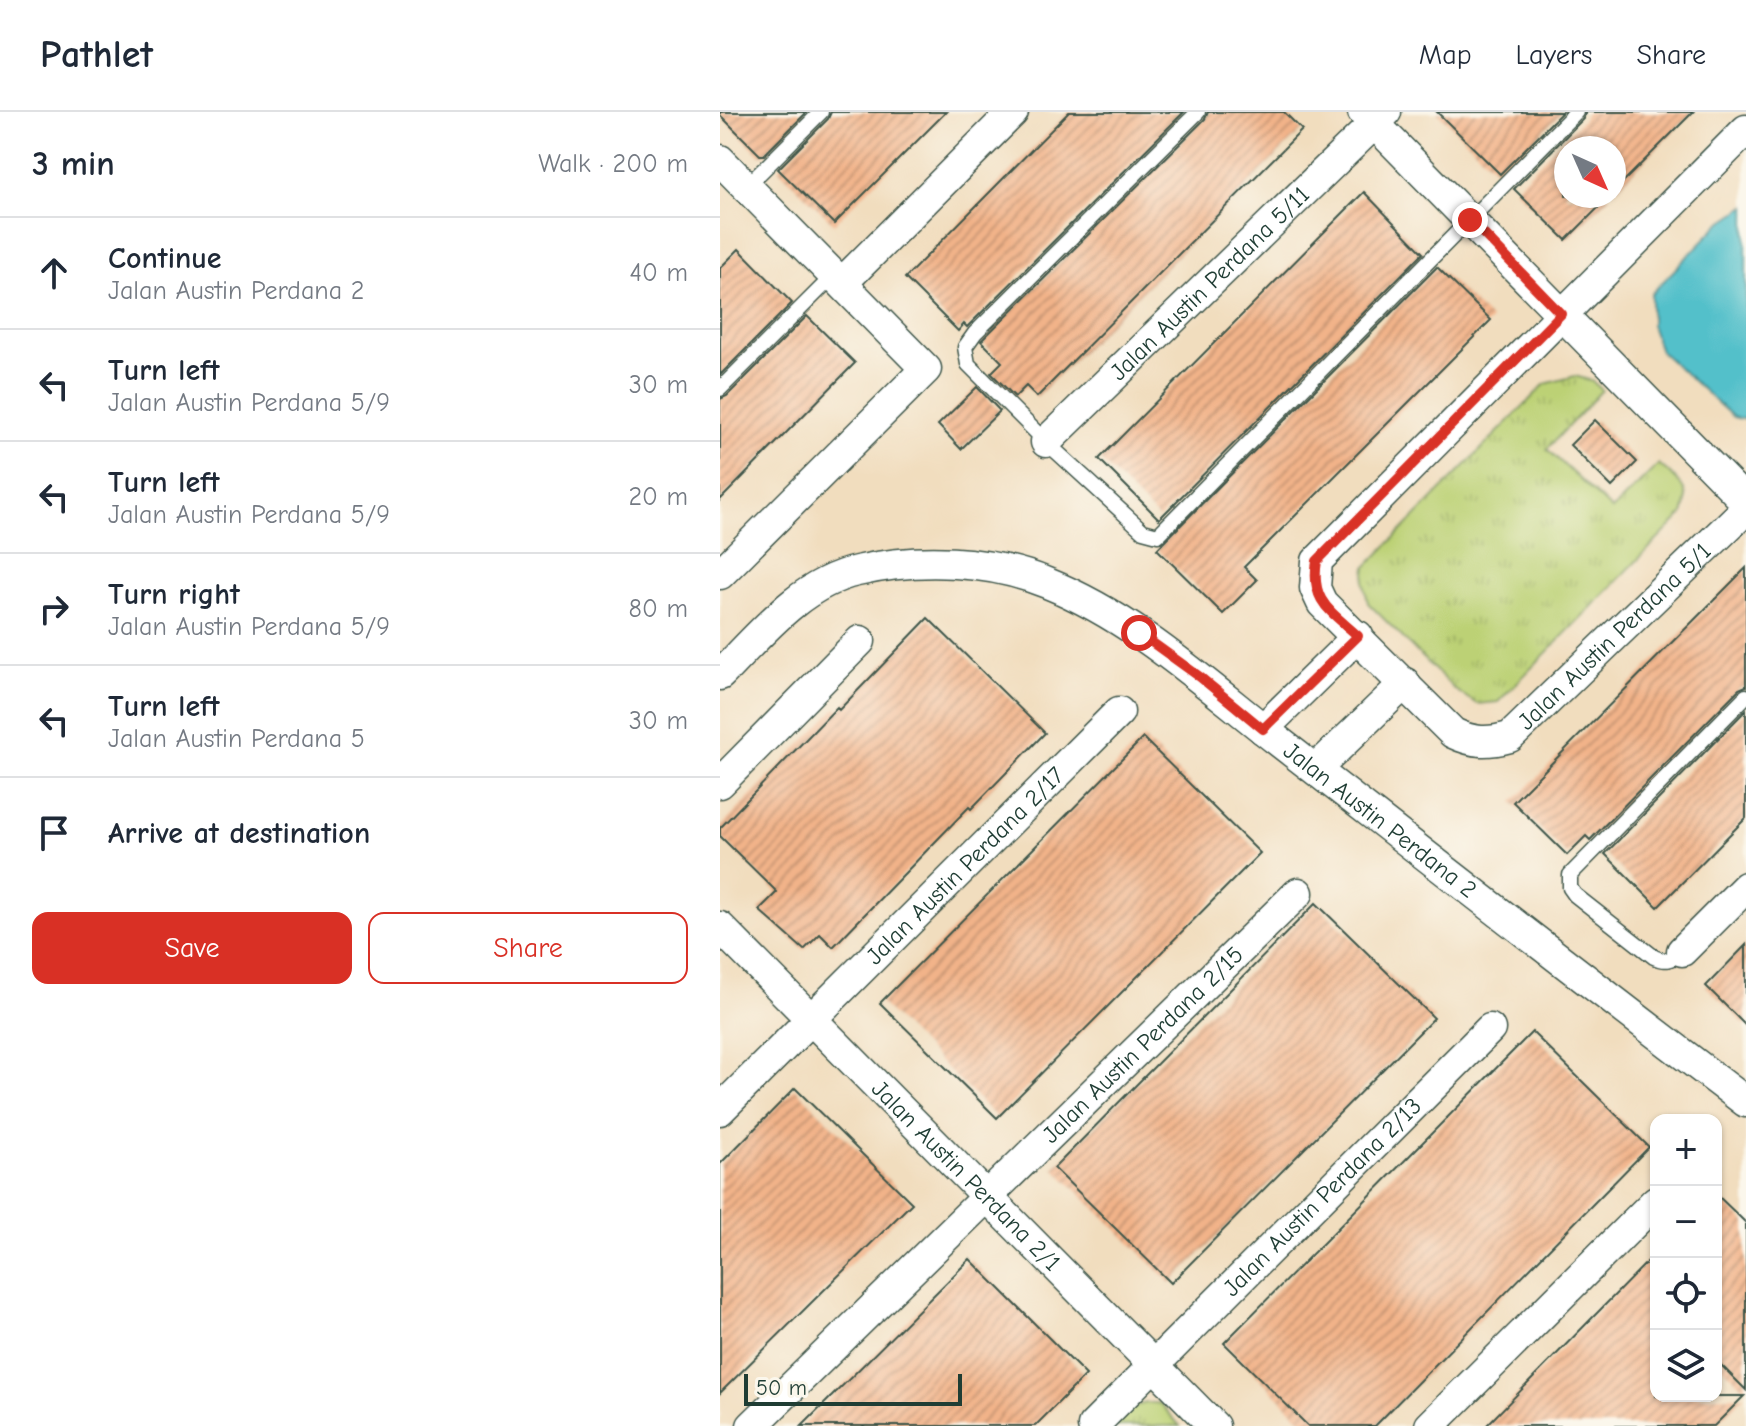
<!DOCTYPE html>
<html lang="en">
<head>
<meta charset="utf-8">
<style>
	:root { --surface:#fff; --page:#f6f6f7; --text:#1f2937; --muted:#747a83; --line:#e0e1e3; --accent:#d93025 }
	body { margin:0; font-family:"Comic Neue",sans-serif; background:var(--page); color:var(--text) }
	.controls { position:absolute; right:24px; bottom:24px; display:grid; overflow:hidden; border-radius:16px; box-shadow:0 2px 6px #0004 }
	.controls button { width:72px; height:72px; display:grid; place-items:center; padding:0; border:0; border-bottom:2px solid var(--line); background:var(--surface); color:var(--text); font:40px sans-serif }
	.compass { position:absolute; left:834px; top:24px; width:72px; height:72px; border-radius:50%; background:var(--surface); box-shadow:0 2px 6px #0004; rotate:135deg }
	.scale { position:absolute; left:24px; bottom:20px; width:218px; box-sizing:border-box; padding-left:8px; border:4px solid #1f3d34; border-top:0; font-size:22px; line-height:28px; white-space:nowrap; color:#1f3d34; -webkit-text-stroke:6px #fbf7ec; paint-order:stroke }
	.stop { position:absolute; width:24px; height:24px; margin:-18px; border:6px solid #d93025; border-radius:50%; background:#fff }
	.stop.end { background:#d93025; border-color:#fff; box-shadow:0 2px 8px #0008 }
	.list { margin:0; padding:0; list-style:none }
	h2 { display:flex; justify-content:space-between; align-items:center; height:104px; margin:0; padding:0 32px; font-size:34px }
	h2 small { font-size:26px; font-weight:400; color:var(--muted) }
	.list li { display:grid; grid-template-columns:52px 1fr auto; gap:24px; align-items:center; box-sizing:border-box; height:112px; padding:0 32px; border-top:2px solid var(--line) }
	.list b { display:block; font-size:30px; white-space:nowrap }
	.list p { margin:0; font-size:26px; white-space:nowrap; color:var(--muted) }
	.list em { font-size:26px; font-style:normal; color:var(--muted) }
	.actions { display:flex; gap:16px; padding:24px 32px }
	.actions a { flex:1; padding:18px 0; border:2px solid var(--accent); border-radius:16px; text-align:center; font-size:28px; color:var(--accent) }
	.actions .main { background:var(--accent); color:#fff }
	.icon { flex:none; width:44px; height:44px; fill:none; stroke:currentColor; stroke-width:2; stroke-linecap:round; stroke-linejoin:round }
	.map { position:relative; flex:none; width:1026px; height:1314px; overflow:hidden }
	header { display:flex; align-items:center; gap:48px; box-sizing:border-box; height:112px; padding:0 40px; background:var(--surface); border-bottom:2px solid var(--line) }
	header strong { font-size:38px }
	nav { display:flex; gap:44px; margin-inline-start:auto; font-size:28px }
	main { display:flex }
	aside { flex:1; background:var(--surface) }
	.map>svg:first-child { display:block }
</style>
</head>
<body>
<header>
<strong>Pathlet</strong>
<nav><a>Map</a><a>Layers</a><a>Share</a></nav>
</header>
<main>
<aside>
<h2>3 min<small>Walk · 200 m</small></h2>
<ul class="list">
<li><svg class="icon" aria-label="ahead" viewBox="0 0 24 24"><path d="M12 20V5M6 11l6-6 6 6"/></svg><div><b>Continue</b><p>Jalan Austin Perdana 2</p></div><em>40 m</em></li>
<li><svg class="icon" aria-label="left" viewBox="0 0 24 24"><path d="M17 20v-9H6M10 6l-5 5 5 5"/></svg><div><b>Turn left</b><p>Jalan Austin Perdana 5/9</p></div><em>30 m</em></li>
<li><svg class="icon" aria-label="left" viewBox="0 0 24 24"><path d="M17 20v-9H6M10 6l-5 5 5 5"/></svg><div><b>Turn left</b><p>Jalan Austin Perdana 5/9</p></div><em>20 m</em></li>
<li><svg class="icon" aria-label="right" viewBox="0 0 24 24"><path d="M7 20v-9h11M14 6l5 5-5 5"/></svg><div><b>Turn right</b><p>Jalan Austin Perdana 5/9</p></div><em>80 m</em></li>
<li><svg class="icon" aria-label="left" viewBox="0 0 24 24"><path d="M17 20v-9H6M10 6l-5 5 5 5"/></svg><div><b>Turn left</b><p>Jalan Austin Perdana 5</p></div><em>30 m</em></li>
<li><svg class="icon" aria-label="arrive" viewBox="0 0 24 24"><path d="M6 21V4h12l-3 4 3 4H6"/></svg><div><b>Arrive at destination</b></div></li>
</ul>
<div class="actions"><a class="main">Save</a><a>Share</a></div>
</aside>
<div class="map">
<svg width="1026" height="1314" viewBox="0 0 1026 1314">
	<defs>
		<pattern id="grass-tufts" width="24" height="20" patternUnits="userSpaceOnUse" patternTransform="scale(2)"><rect width="24" height="20" fill="#bcd175"/><path d="M3 7l-1-3M5 7V3M7 7l1-3M15 17l-1-3M17 17v-4M19 17l1-3" fill="none" stroke="#a1b466"/></pattern>
		<pattern id="building-hatch" width="6" height="6" patternUnits="userSpaceOnUse" patternTransform="scale(2)"><rect width="6" height="6" fill="#f2b389"/><path d="M-1 1l2-2M0 6l6-6M5 7l2-2" fill="none" stroke="#c39371"/></pattern>
	</defs>
	<rect width="100%" height="100%" fill="#fbf7ec"/>
	<filter id="ink" filterUnits="userSpaceOnUse"><feTurbulence type="fractalNoise" baseFrequency=".0125" numOctaves="2"/><feDisplacementMap in="SourceGraphic" scale="16" xChannelSelector="R" yChannelSelector="G"/><feConvolveMatrix kernelMatrix="1 2 1 2 8 2 1 2 1" color-interpolation-filters="sRGB"/></filter>
	<filter id="wash" filterUnits="userSpaceOnUse"><feTurbulence type="fractalNoise" baseFrequency=".006" numOctaves="4" result="noise"/><feDisplacementMap in="SourceGraphic" scale="32" xChannelSelector="R" yChannelSelector="G"/><feGaussianBlur stdDeviation="1.8" result="paint"/><feColorMatrix in="noise" values="0 0 0 0 0 0 0 0 0 0 0 0 0 0 0 0 0 1.4 0 .05"/><feComposite in="paint" operator="in"/></filter>
	<g filter="url(#wash)">
		<rect width="100%" height="100%" fill="#f1ddbe"/>
		<g fill="url(#grass-tufts)" stroke="#6e8754" stroke-width="2">
			<path d="M855,264L872,269L882,278L827,337L892,398L939,352C957,369 973,375 963,402L778,590L757,592L735,578L648,491L644,471L646,455L825,272Z"/>
			<path d="M427,1291H440L460,1314H394L414,1294Z"/>
		</g>
		<path fill="#52c0ca" stroke="#387e7f" stroke-width="2" d="M1026,94V308L1013,305L940,239L931,213V182L999,112Z"/>
		<g id="blocks">
			<g fill="url(#building-hatch)">
				<path d="M0,0H87L44,43H40L0,3Z"/>
				<path d="M111,0H226L114,112L58,57L108,7Z"/>
				<path d="M349,0H464L247,215L244,212L238,219L185,166Z"/>
				<path d="M488,0H564L582,18L317,285L306,274L295,285L271,261L282,250L261,229L485,7Z"/>
				<path d="M717,0H842L780,62Z"/>
				<path d="M866,0H973L894,79V36H846V84H890L846,128L794,77L863,7Z"/>
				<path d="M644,80L703,141L439,407L379,347Z"/>
				<path d="M19,137L72,191L0,263V156Z"/>
				<path d="M717,155L771,208L524,455L537,468L503,502L437,437Z"/>
				<path d="M87,204L135,251L0,388V287L7,284Z"/>
				<path d="M257,275L280,299L241,337L218,313Z"/>
				<path d="M875,308L917,350L892,375L850,333Z"/>
				<path d="M1026,456V574L1019,577L870,728L866,724L847,743L793,690Z"/>
				<path d="M208,506L325,621L251,697L249,695L113,835L100,822L84,838L39,798L57,780L0,724V716L117,595L119,598Z"/>
				<path d="M1026,598V706L938,795L885,742Z"/>
				<path d="M423,626L540,741L277,1006L160,891Z"/>
				<path d="M596,791L714,906L451,1171L334,1056Z"/>
				<path d="M1026,833V914L986,874Z"/>
				<path d="M812,920L929,1035L655,1314H588L504,1231Z"/>
				<path d="M75,976L192,1091L0,1281V1052Z"/>
				<path d="M996,1082L1026,1111V1278L996,1248Z"/>
				<path d="M936,1141V1284H1024L994,1314H766Z"/>
				<path d="M250,1147L366,1263L315,1314H82Z"/>
			</g>
		</g>
	</g>
	<g filter="url(#ink)">
		<use href="#blocks" fill-opacity="0" stroke="#3e5549" stroke-width="2"/>
		<g fill="none" stroke-linecap="round" stroke-linejoin="round">
			<defs>
				<g id="lane">
					<path d="M478,0L255,221L245,235L248,252L326,330L423,419L438,423L856,0"/>
					<path d="M26,75L101,0"/>
					<path d="M0,277L114,163"/>
					<path d="M962,839C953,847 946,851 934,845L855,783L850,776V763L1026,584"/>
				</g>
				<g id="street">
					<path d="M643,0L1026,390"/>
					<path id="s1" d="M1026,18L597,449L595,476L602,491L733,621C754,631 768,631 790,625L1026,397"/>
					<path d="M0,48L206,257L0,462"/>
					<path d="M122,171L293,0"/>
					<path id="s2" d="M326,330L666,0"/>
					<path id="s3" d="M0,563C40,523 79,472 137,459C197,445 269,447 327,471C414,506 484,571 557,628C713,749 869,871 1026,990"/>
					<path d="M543,617L638,524"/>
					<path d="M596,657L685,571"/>
					<path d="M0,671L140,529"/>
					<path id="s4" d="M0,815L494,1314"/>
					<path d="M962,839L1026,775"/>
					<path id="s5" d="M0,998L399,600"/>
					<path id="s6" d="M32,1314L578,781"/>
					<path id="s7" d="M373,1314L770,917"/>
					<path d="M710,1314L936,1089"/>
				</g>
			</defs>
			<use href="#lane" stroke="#3e5549" stroke-width="17"/>
			<use href="#street" stroke="#3e5549" stroke-width="33"/>
			<use href="#lane" stroke="#fff" stroke-width="14"/>
			<use href="#street" stroke="#fff" stroke-width="30"/>
		</g>
	</g>
	<g fill="none" stroke-linecap="round" stroke-linejoin="round" filter="url(#ink)">
		<path stroke="#d93025" stroke-width="10" d="M419,521L480,565L543,617L638,524C611,499 590,490 597,449L841,202L750,108"/>
	</g>
	<g text-anchor="middle" stroke-width="8" stroke-linejoin="round" paint-order="stroke">
		<g font-size="24" fill="#1f3d34" stroke="#fbf7ec">
			<text dy="8" stroke="none"><textPath href="#s2" startOffset="228">Jalan Austin Perdana 5/11</textPath></text>
			<text dy="8" stroke="none"><textPath href="#s1" startOffset="1040">Jalan Austin Perdana 5/1</textPath></text>
			<text dy="8" stroke="none"><textPath href="#s3" startOffset="778">Jalan Austin Perdana 2</textPath></text>
			<text dy="8" stroke="none"><textPath href="#s5" startOffset="346">Jalan Austin Perdana 2/17</textPath></text>
			<text dy="8" stroke="none"><textPath href="#s6" startOffset="546">Jalan Austin Perdana 2/15</textPath></text>
			<text dy="8" stroke="none"><textPath href="#s4" startOffset="350">Jalan Austin Perdana 2/1</textPath></text>
			<text dy="8" stroke="none"><textPath href="#s7" startOffset="324">Jalan Austin Perdana 2/13</textPath></text>
		</g>
	</g>
</svg>
<div class="controls">
<button>+</button>
<button>−</button>
<button><svg class="icon" aria-label="locate" viewBox="0 0 24 24"><circle cx="12" cy="12" r="6"/><path d="M12 2v4M12 18v4M2 12h4M18 12h4"/></svg></button>
<button><svg class="icon" aria-label="layers" viewBox="0 0 24 24"><path d="M12 4l9 5-9 5-9-5zM3 14l9 5 9-5"/></svg></button>
</div>
<svg class="compass" viewBox="-18 -18 36 36"><path d="M0-13l5 13h-10z" fill="#e53935"/><path d="M0 13l5-13h-10z" fill="#747a83"/></svg>
<div class="scale">50 m</div>
<div class="stop" style="left:419px;top:521px"></div>
<div class="stop end" style="left:750px;top:108px"></div>
</div>
</main>
</body>
</html>
